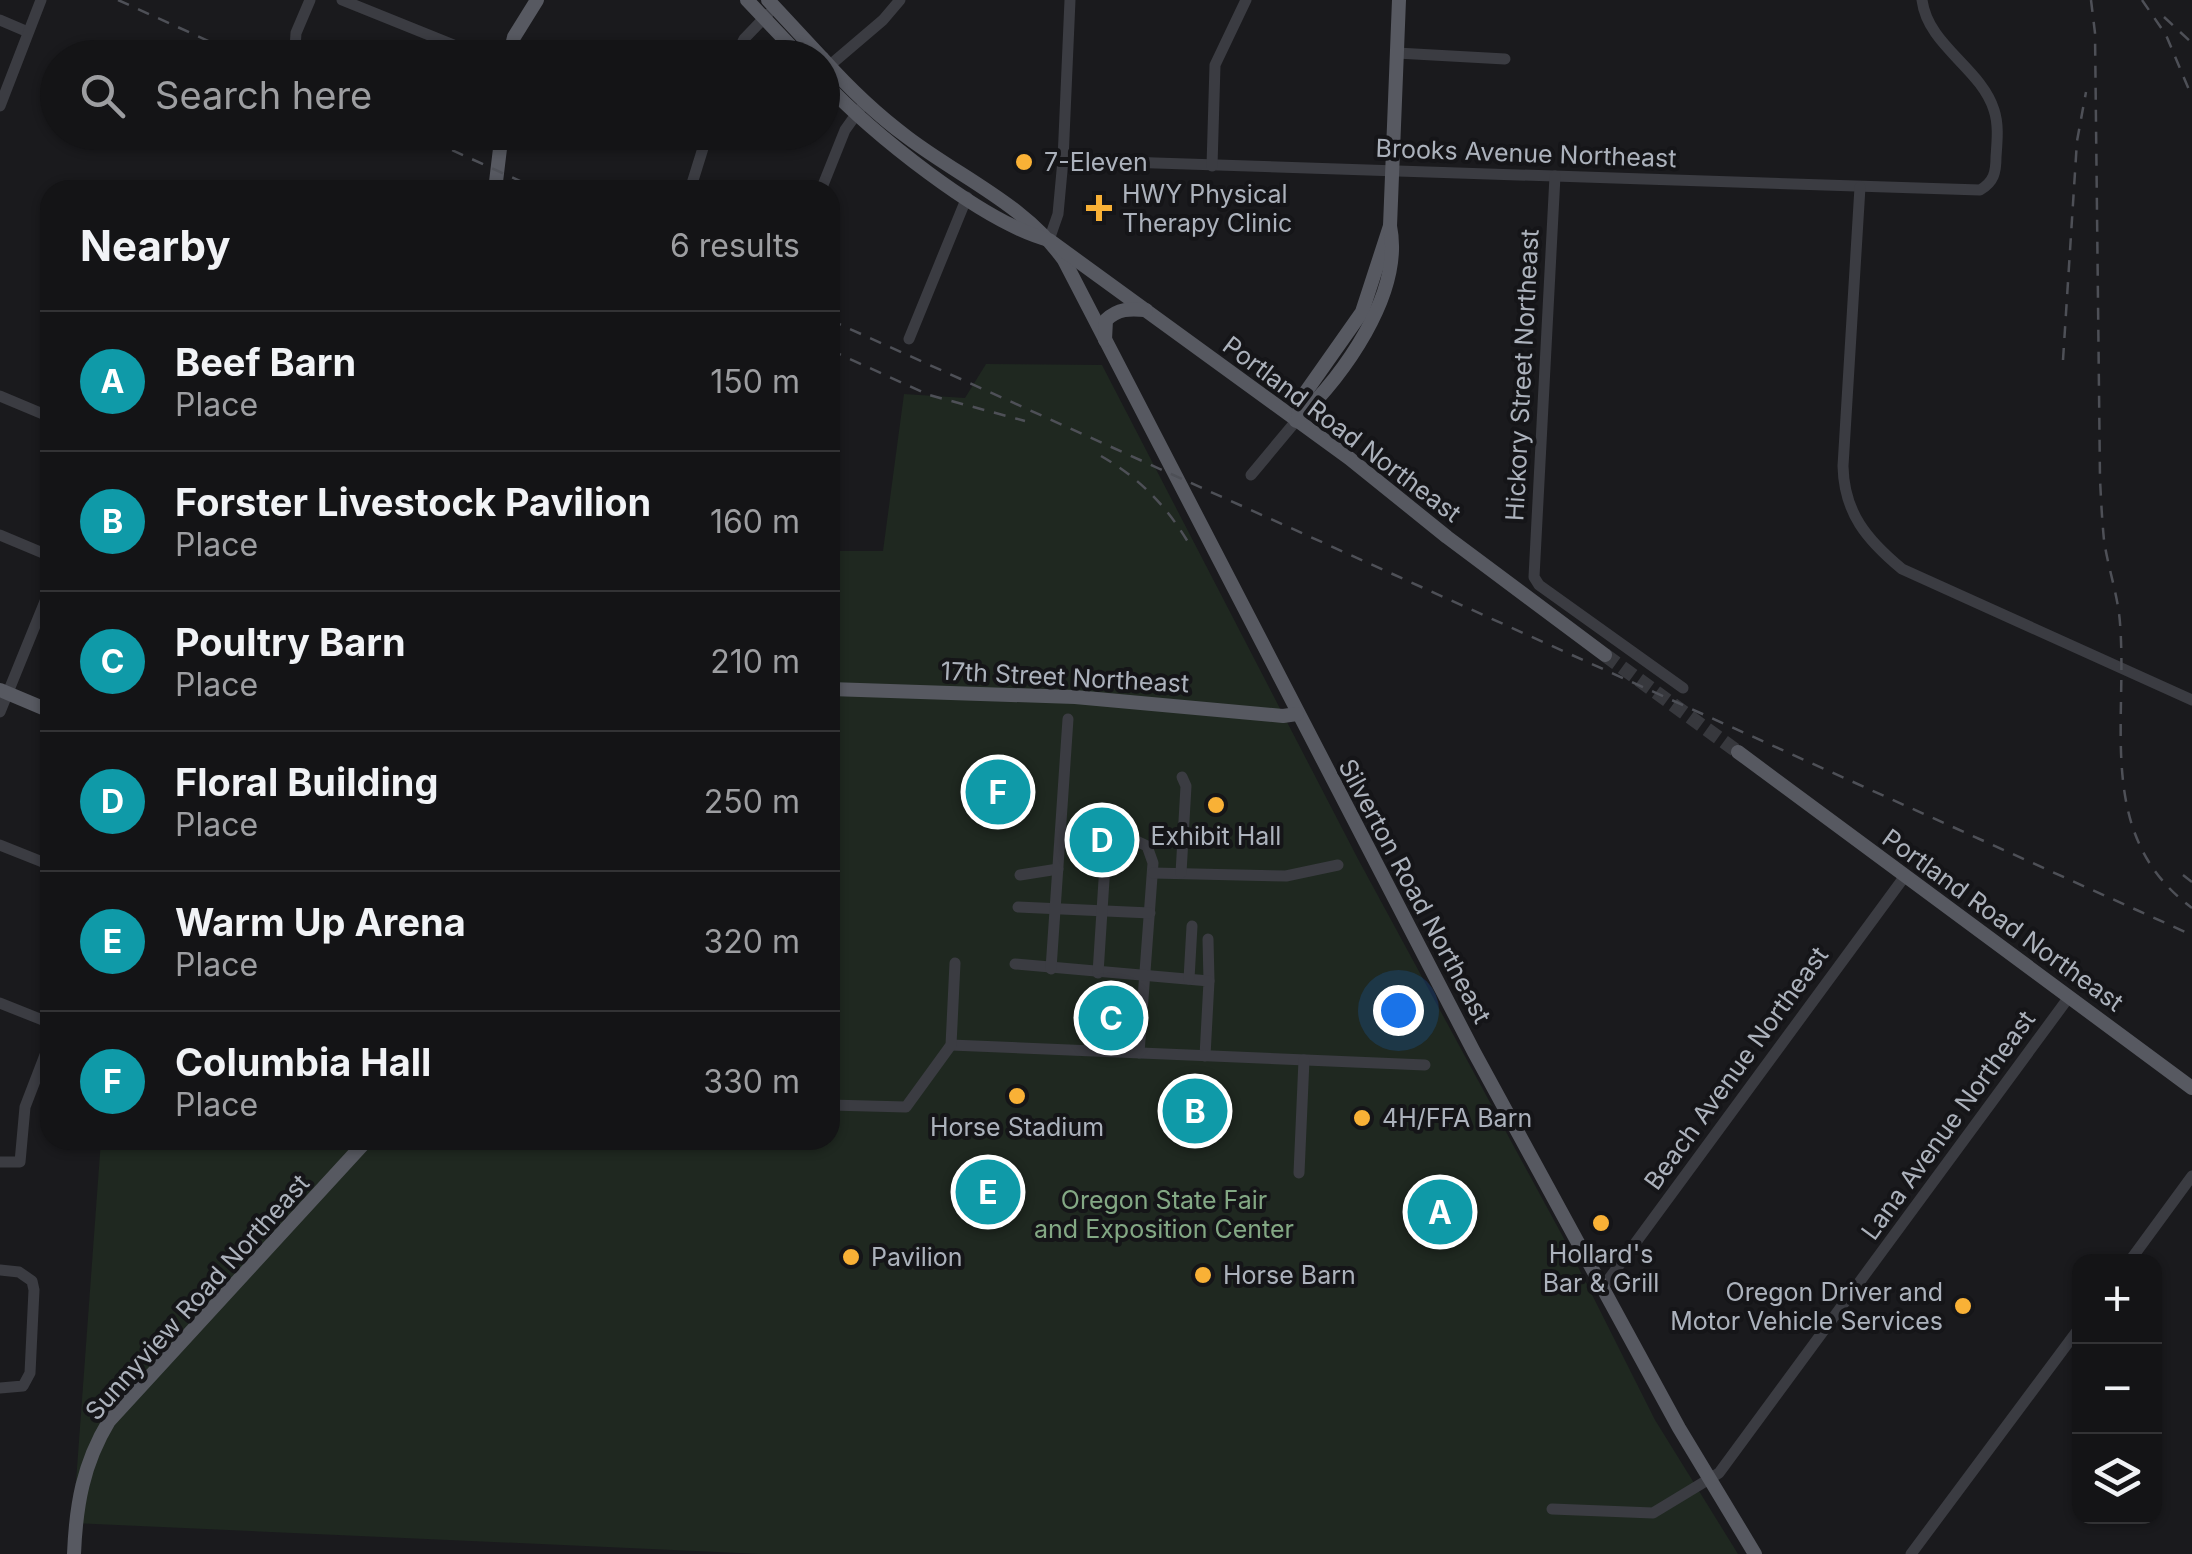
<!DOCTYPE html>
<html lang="en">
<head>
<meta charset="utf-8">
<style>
	:root { --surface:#141416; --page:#1d1d1f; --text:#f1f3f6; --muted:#9d9ea1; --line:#333335; --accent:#db2777 }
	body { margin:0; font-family:Inter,sans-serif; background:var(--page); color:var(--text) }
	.controls { position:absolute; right:30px; bottom:30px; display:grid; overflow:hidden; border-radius:20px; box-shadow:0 2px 8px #0004 }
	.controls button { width:90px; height:90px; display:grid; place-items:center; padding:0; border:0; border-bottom:2px solid var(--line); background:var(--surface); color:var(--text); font:50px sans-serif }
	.you { position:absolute; left:1398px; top:1010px; width:35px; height:35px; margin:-25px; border:8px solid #fff; border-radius:50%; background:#1a73e8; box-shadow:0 0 0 15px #1a73e833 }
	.badge { display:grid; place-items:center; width:65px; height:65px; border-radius:50%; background:var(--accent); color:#fff; font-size:32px; font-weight:700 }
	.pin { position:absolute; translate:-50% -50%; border:5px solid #fff; box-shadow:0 2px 10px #0006 }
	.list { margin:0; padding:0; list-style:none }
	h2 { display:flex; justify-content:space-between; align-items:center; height:130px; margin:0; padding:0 40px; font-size:42px }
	h2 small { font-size:32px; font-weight:400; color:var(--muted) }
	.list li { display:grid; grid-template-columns:65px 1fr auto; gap:30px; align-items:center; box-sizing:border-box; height:140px; padding:0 40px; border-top:2px solid var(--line) }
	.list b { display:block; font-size:38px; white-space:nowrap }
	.list p { margin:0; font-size:32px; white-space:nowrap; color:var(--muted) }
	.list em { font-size:32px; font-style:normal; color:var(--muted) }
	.icon { flex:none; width:55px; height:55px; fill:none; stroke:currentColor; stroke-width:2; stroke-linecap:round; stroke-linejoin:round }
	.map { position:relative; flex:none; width:2192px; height:1554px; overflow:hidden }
	.search { position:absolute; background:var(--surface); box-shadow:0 2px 8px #0004; left:40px; top:40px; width:800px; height:110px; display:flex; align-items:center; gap:25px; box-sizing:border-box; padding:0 35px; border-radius:55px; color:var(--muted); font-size:38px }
	.panel { position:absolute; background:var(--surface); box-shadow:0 2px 8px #0004; left:40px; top:180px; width:800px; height:970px; border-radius:30px }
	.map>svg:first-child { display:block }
</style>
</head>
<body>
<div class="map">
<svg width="2192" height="1554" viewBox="0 0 2192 1554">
	<rect width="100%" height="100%" fill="#1a1a1d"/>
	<path fill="#1f2820" d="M986,364L1102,365L1358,859L1562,1235L1655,1420L1738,1554H761L73,1523L101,1140H830V551H883L904,394L965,398Z"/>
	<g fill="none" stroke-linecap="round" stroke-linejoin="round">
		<path stroke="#37383d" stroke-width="14" stroke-dasharray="14 7" stroke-linecap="butt" d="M1605,655L1738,752"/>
		<g stroke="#3b3c42" stroke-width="11">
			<path d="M342,0L486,58"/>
			<path d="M0,20L28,32"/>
			<path d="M295,48L296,33L310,0"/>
			<path d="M1397,53L1505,59"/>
			<path d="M735,58L744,39L768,14"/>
			<path d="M822,72L883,20L900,0"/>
			<path d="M0,106L41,0"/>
			<path d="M1063,160L1980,190C1994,182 1996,172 1996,157C1997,142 1999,125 1994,110C1981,68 1928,46 1922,0"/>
			<path d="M1212,166L1215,65L1246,0"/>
			<path d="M1555,176L1534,577L1539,585L1683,688"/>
			<path d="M1860,187L1843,466C1844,513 1867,540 1902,569L2192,700"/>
			<path d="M690,190L708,132"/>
			<path d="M821,190L845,130L860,109"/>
			<path d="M1049,240L1058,214L1063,160L1070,0"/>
			<path d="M909,339L967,197"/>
			<path d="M0,396L50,417"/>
			<path d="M1251,475L1296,421"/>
			<path d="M0,535L50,556"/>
			<path d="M0,712L50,589"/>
			<path d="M1130,838L1147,846L1153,863L1139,1053"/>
			<path d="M0,845L50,865"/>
			<path d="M1153,873L1286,876L1338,865"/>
			<path d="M1181,873L1186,786L1182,777"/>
			<path d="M1020,875L1058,869"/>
			<path d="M1018,907L1150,913"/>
			<path d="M1208,939L1209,981"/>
			<path d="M1015,964L1209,981L1205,1056"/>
			<path d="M1051,969L1068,719"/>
			<path d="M1098,973L1106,849"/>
			<path d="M1189,979L1192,926"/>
			<path d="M0,1003L50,1023"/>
			<path d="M951,1045L1425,1065"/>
			<path d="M830,1105L906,1107L951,1045L955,963"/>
			<path d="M0,1162H20L25,1107L50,1042"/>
			<path d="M1299,1173L1304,1060"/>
			<path d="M2129,1262L2192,1176"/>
			<path d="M0,1270L19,1272L32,1281L34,1290L30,1373L23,1386L0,1388"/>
			<path d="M1603,1287L1905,876"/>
			<path d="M1552,1509L1653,1513L1719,1473L2069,997"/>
			<path d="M1911,1554L2080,1327"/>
		</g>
		<g stroke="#575961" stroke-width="14">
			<path d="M747,0L802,58"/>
			<path d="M768,0L822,58"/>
			<path d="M509,58L514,37L537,0"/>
			<path d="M822,58C848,87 876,114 907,137C961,178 1024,204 1064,260L1474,1052L1679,1428L1755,1554"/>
			<path d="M822,80C871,132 981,222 1049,240L1349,458L1447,537L1605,655"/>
			<path d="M495,190L502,132"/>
			<path d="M1105,340L1106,320C1119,308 1130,309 1146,310"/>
			<path d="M1298,415L1305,393L1362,312L1390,226"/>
			<path d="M1296,421C1342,377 1404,294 1390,226L1399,0"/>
			<path d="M830,689L1075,697L1283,716L1297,714"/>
			<path d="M0,690L50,711"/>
			<path d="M1738,752L2192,1088"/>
			<path d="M74,1554C76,1505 83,1464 109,1421L367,1140"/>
		</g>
		<g stroke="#4e5057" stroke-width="2.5" stroke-dasharray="12 10" stroke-linecap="butt">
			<path d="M118,0L246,58"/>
			<path d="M2091,0L2095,33L2100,479C2101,499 2102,520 2104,540C2108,568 2118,595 2120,623C2128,726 2095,836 2192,908"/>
			<path d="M2142,0L2166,35L2192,97"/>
			<path d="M2164,17L2192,43"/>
			<path d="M412,132L540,190"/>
			<path d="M830,320L2192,935"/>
			<path d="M830,350L929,395L1025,421"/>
			<path d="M2063,360L2077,141L2086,92"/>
			<path d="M1101,456C1139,478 1165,504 1188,542"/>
			<path d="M2183,875L2192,882"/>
		</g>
	</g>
	<g fill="#f9b136" stroke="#151518" stroke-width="4">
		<circle cx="1024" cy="162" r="10"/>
		<path d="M1094 193h10v10h10v10h-10v10h-10v-10h-10v-10h10z"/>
		<circle cx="1216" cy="805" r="10"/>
		<circle cx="1017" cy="1096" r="10"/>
		<circle cx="1362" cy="1118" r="10"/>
		<circle cx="1601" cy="1223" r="10"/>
		<circle cx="851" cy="1257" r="10"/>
		<circle cx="1203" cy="1275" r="10"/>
		<circle cx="1963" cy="1306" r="10"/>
	</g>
	<g text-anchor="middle" stroke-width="8" stroke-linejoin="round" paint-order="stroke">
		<g font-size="25" fill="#acb2bc" stroke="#151518">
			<text transform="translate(1526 153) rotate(2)" y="9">Brooks Avenue Northeast</text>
			<text transform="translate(1522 375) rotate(-87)" y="9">Hickory Street Northeast</text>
			<text transform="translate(1342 429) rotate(37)" y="9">Portland Road Northeast</text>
			<text transform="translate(1065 677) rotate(3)" y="9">17th Street Northeast</text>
			<text transform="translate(1415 891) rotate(62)" y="9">Silverton Road Northeast</text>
			<text transform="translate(2003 920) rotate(36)" y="9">Portland Road Northeast</text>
			<text transform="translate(1736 1068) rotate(-54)" y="9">Beach Avenue Northeast</text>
			<text transform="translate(1948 1125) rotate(-54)" y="9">Lana Avenue Northeast</text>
			<text transform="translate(197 1297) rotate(-48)" y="9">Sunnyview Road Northeast</text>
		</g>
		<g font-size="25" fill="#acb2bc" stroke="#151518" text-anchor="start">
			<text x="1044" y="171">7-Eleven</text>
			<text x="1122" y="203">HWY Physical<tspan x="1122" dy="29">Therapy Clinic</tspan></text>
			<text x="1216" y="845" text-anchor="middle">Exhibit Hall</text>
			<text x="1382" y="1127">4H/FFA Barn</text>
			<text x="1017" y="1136" text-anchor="middle">Horse Stadium</text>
			<text x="1601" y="1263" text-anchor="middle">Hollard's<tspan x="1601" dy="29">Bar &amp; Grill</tspan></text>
			<text x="871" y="1266">Pavilion</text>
			<text x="1223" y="1284">Horse Barn</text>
			<text x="1943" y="1301" text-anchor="end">Oregon Driver and<tspan x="1943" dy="29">Motor Vehicle Services</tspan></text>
		</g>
		<g font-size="25" fill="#83a884" stroke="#151518">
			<text x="1164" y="1209">Oregon State Fair<tspan x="1164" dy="29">and Exposition Center</tspan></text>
		</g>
	</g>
</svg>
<div class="controls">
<button>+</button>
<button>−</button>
<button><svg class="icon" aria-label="layers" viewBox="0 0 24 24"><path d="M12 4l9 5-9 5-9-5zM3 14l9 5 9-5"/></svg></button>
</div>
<div class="you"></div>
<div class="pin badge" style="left:1440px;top:1212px;background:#0f9aa8">A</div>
<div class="pin badge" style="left:1195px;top:1111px;background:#0f9aa8">B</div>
<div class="pin badge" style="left:1111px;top:1018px;background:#0f9aa8">C</div>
<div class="pin badge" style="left:1102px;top:840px;background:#0f9aa8">D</div>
<div class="pin badge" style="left:988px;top:1192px;background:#0f9aa8">E</div>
<div class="pin badge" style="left:998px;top:792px;background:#0f9aa8">F</div>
<div class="search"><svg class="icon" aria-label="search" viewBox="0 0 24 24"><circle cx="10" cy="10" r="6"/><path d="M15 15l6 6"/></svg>Search here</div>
<section class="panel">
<h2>Nearby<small>6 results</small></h2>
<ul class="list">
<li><span class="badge" style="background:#0f9aa8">A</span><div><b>Beef Barn</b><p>Place</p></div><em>150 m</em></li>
<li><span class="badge" style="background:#0f9aa8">B</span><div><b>Forster Livestock Pavilion</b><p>Place</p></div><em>160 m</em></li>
<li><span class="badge" style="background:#0f9aa8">C</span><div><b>Poultry Barn</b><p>Place</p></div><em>210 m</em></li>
<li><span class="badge" style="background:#0f9aa8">D</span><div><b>Floral Building</b><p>Place</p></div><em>250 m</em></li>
<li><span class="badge" style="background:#0f9aa8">E</span><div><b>Warm Up Arena</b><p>Place</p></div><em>320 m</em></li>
<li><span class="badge" style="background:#0f9aa8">F</span><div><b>Columbia Hall</b><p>Place</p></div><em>330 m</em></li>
</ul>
</section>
</div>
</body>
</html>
